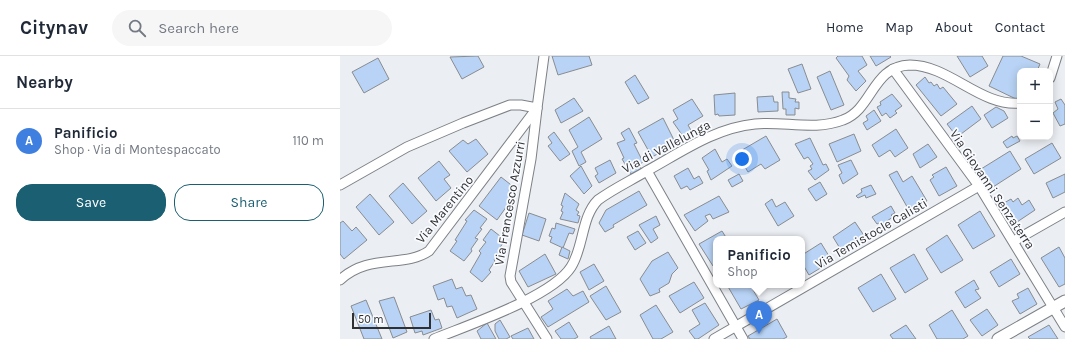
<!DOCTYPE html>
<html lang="en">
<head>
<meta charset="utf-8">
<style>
	:root { --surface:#fff; --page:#f6f6f7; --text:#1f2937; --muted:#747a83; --line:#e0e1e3; --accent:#1b5f72 }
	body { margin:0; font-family:Karla,sans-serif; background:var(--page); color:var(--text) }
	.controls { position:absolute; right:12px; top:12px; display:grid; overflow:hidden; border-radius:8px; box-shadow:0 2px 10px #0003 }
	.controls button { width:36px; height:36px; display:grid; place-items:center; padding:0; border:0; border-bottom:1px solid var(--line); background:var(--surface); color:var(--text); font:20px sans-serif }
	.scale { position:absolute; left:12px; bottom:10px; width:79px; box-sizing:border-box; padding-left:4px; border:2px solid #2f3032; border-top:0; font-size:11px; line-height:14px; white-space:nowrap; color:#2f3032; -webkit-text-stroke:3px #f9fbfe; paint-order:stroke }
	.you { position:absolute; left:402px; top:103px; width:14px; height:14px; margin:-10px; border:3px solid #fff; border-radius:50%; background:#1a73e8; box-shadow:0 0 0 6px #1a73e833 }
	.badge { display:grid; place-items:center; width:26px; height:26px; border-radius:50%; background:var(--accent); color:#fff; font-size:13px; font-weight:700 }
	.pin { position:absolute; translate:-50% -33px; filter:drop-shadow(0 1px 2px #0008) }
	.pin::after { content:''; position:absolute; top:21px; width:14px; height:12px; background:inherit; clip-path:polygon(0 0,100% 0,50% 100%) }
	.popup { position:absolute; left:373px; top:180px; width:92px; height:52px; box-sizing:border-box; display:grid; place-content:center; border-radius:8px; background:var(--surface); filter:drop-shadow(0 1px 3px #0005); font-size:13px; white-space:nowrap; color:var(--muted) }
	.popup b { font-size:15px; color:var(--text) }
	.popup::after { content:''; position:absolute; left:50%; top:100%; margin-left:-8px; border:8px solid transparent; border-top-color:var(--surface) }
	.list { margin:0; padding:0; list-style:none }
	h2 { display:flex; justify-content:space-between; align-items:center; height:52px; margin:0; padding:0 16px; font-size:17px }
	h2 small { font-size:13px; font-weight:400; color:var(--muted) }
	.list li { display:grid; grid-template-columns:26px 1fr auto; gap:12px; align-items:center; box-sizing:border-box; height:64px; padding:0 16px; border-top:1px solid var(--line) }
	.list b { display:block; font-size:15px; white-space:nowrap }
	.list p { margin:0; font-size:13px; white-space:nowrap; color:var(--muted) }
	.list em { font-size:13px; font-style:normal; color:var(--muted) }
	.actions { display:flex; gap:8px; padding:12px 16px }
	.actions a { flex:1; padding:9px 0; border:1px solid var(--accent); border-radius:16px; text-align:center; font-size:14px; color:var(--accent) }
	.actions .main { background:var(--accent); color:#fff }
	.icon { flex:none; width:22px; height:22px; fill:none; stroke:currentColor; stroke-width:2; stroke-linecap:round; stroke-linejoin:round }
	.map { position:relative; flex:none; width:725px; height:283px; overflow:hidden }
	header { display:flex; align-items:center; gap:24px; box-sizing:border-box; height:56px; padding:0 20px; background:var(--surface); border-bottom:1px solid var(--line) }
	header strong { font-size:19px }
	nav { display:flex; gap:22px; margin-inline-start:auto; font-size:14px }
	.search { width:280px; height:36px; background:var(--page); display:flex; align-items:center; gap:10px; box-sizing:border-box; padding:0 14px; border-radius:22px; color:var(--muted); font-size:15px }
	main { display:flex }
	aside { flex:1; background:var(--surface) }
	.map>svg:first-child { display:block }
</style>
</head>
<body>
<header>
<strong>Citynav</strong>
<div class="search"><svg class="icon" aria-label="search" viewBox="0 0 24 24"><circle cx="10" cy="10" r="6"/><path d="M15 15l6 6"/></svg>Search here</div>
<nav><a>Home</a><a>Map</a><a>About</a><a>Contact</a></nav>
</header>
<main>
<aside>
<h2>Nearby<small></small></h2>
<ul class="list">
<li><span class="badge" style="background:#3f7fe0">A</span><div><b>Panificio</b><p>Shop · Via di Montespaccato</p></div><em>110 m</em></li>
</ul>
<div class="actions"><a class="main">Save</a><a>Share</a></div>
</aside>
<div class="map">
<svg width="725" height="283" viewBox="0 0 725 283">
	<rect width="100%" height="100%" fill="#ebeef3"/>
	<g fill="#b8d3f5" stroke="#898c90">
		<path d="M138,0L144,11L122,23L110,1Z"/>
		<path d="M212,0H249L252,9L218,19Z"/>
		<path d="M498,0H522L527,9L518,15L526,25L516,35L507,24L509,20L496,2Z"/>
		<path d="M530,0H550L551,1L536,10Z"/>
		<path d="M617,0H642L648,10L630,21Z"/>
		<path d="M663,0H681L700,8L697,15H680V42L676,43L649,30Z"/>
		<path d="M38,2L49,23L24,37L12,16Z"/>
		<path d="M462,8L471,33L458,37L448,13Z"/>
		<path d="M490,15L504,49L491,54L477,21Z"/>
		<path d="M295,19L309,42L298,48L285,26Z"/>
		<path d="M585,21L589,27L591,26L594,30L597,28L600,33L603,31L617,48L601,60L576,29Z"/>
		<path d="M442,36H449V42L456,43L455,46H459V53L455,52V59H446V53H443Z"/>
		<path d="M395,37V59L379,60L378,58L375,59L374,39Z"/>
		<path d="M552,38L562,50L555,55L557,57L550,62L546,57L542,60L537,51L541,49L540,46Z"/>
		<path d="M433,40L434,46H438V55L418,56L417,41Z"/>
		<path d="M234,42L243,55L221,67L215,54Z"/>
		<path d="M352,43L363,60L348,69L353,78L345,83L333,66L338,63L333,54Z"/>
		<path d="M721,43L725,49V68L720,70L713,57L718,53L715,46Z"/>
		<path d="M632,50L641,63L617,81L607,68Z"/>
		<path d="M656,51L664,55L668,62L652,72L644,59Z"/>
		<path d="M534,54L541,65L527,74L523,67L528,64L526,60Z"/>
		<path d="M249,61L262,83L241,96L246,106L239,110L232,95L238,91L229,74Z"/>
		<path d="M323,62L336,88L312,101L298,76Z"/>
		<path d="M289,72L297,87L294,88L303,106L299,109L301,113L291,118L282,103L284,102L277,87L285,84L281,77Z"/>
		<path d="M556,73L568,92L555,101L550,94L539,101L532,89Z"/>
		<path d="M214,76L230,98L220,105L208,90L212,87L208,81Z"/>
		<path d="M514,78L521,95L497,106L489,88Z"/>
		<path d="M426,80L440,104L425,113L421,108L408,116L397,97Z"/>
		<path d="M672,80L673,82L677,80L680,85L667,92L663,86Z"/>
		<path d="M470,82L483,109L486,108L489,114L475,124L468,115L472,113L470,110L473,108L468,101L464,103L455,88Z"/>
		<path d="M136,83L148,98L127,116L109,95L123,84L128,88Z"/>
		<path d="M712,87L721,102L694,118L685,103Z"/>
		<path d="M588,88L597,101L580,112L573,98Z"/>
		<path d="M375,93L382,106L387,103L392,110L371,124L367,115L369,114L362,102Z"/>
		<path d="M670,95L681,113L653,131L641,113Z"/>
		<path d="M270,104L276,117L259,127L255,120L258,118L255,112Z"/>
		<path d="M511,104L518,118L503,128L499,119L502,117L498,109Z"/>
		<path d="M99,105L110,119L104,123L111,132L96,145L78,122Z"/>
		<path d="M241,110L252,130L244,138L230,120Z"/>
		<path d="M606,111L617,130L599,140L590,124L594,121L592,119Z"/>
		<path d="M348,112L354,123L359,120L363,127L350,134L347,130L341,133L334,120Z"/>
		<path d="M557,115L563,126L572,120L587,145L570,156L549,119Z"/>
		<path d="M399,118L403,125L392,131L388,124Z"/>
		<path d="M725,118V136L713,142L706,127Z"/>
		<path d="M161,121L175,132L171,137L174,140L157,164L139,150Z"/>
		<path d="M480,126L487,138L476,145L468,133Z"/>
		<path d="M63,127L87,155L72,168L49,140Z"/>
		<path d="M531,129L536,138L526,142L525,139L518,142L516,140L522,136L521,133Z"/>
		<path d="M299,135L307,149L273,169L274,171L265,176L259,167L266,154Z"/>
		<path d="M225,137L239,148L236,154L239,156L237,159L240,160L238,167L220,163L223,156L221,155L223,150L221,149Z"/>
		<path d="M30,138L54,166L39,179L16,151Z"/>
		<path d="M379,140L389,156L373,163L370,158L365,160L368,165L355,175L344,159Z"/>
		<path d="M678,142L682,149L689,144L695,154L677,166L664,147L671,143L673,146Z"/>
		<path d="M432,143L436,151L445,146L454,160L438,170L425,148Z"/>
		<path d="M551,150L555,157L551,159L553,161L541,169L539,167L537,168L532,161Z"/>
		<path d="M134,154L147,163L140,172L142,173L135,182L138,183L131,193L132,195L124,205L110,195L117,185L115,184L127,165L125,164Z"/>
		<path d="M640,155L655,180L633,193L618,169Z"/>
		<path d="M189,157L206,163L199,185L182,179Z"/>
		<path d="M316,160L320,169L313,173L318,182L311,187L299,169Z"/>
		<path d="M3,165L12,175L16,171L27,184L4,203L0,198V167Z"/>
		<path d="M515,166L525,181L501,194L493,181Z"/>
		<path d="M216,167L235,173L233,178L229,177L223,192L210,186L212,181L209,180L212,172L215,173Z"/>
		<path d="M151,173L165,184L159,193L160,194L154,204L155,205L149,214L151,216L142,226L130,216L141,197L139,195L146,186L143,184Z"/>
		<path d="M298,175L306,187L295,194L287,181Z"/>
		<path d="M382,175L387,183H376V208L373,210L359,188Z"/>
		<path d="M607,179L623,204L601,217L586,193Z"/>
		<path d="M481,187L492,205L469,219L462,207V199Z"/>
		<path d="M222,191L230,195L228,203L219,199Z"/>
		<path d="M719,191L725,202V228L719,231L701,202Z"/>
		<path d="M328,196L338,212L332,218L329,227L319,233L320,236L310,240L300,223L312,205Z"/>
		<path d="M205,198L216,218L188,231L179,215Z"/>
		<path d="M574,198L588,223L565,237L550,212Z"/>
		<path d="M671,203L680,218L659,231L650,216Z"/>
		<path d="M254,208L264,225L249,234L240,216Z"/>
		<path d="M541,218L556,243L533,256L518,232Z"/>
		<path d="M112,223L116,233L122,231L126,240L131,239L137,253L117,262L112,250L107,251L104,242L98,244L93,230Z"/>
		<path d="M634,224L639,233L635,234L641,242L625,252L615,236Z"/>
		<path d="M354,226L364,242L340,257L329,240Z"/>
		<path d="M387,229H410L419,244L401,253Z"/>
		<path d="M266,230L281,256L266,264L250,240Z"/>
		<path d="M688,232L697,248L680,258L672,245L679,242L677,238Z"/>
		<path d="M227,233L233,240L243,235L249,246L208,271L201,261L213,253L208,245Z"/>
		<path d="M54,241L67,276L53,282L39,245Z"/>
		<path d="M26,244L42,283H24L11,250Z"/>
		<path d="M365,247L379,269L358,283H355L349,275L360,268L352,254Z"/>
		<path d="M316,249L333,276L321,283H313L300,259Z"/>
		<path d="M647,253L658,269L642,280L630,264Z"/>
		<path d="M91,254L95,264L99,263L102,272L83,279L82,275L75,277L70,261Z"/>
		<path d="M612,254L628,280L623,283H597L589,269Z"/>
		<path d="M437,263L447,281L443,283H410L408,280Z"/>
		<path d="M160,264L170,281L166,283H159L155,275V268Z"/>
		<path d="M229,266L238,281L234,283H221L215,275Z"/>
		<path d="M147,267L156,283H141L137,275Z"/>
		<path d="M566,269L576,283H553L550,279Z"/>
		<path d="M709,269L718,283H690L688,281Z"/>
		<path d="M269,270L276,283H251L250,281Z"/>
		<path d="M188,272L194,283H173L171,280Z"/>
	</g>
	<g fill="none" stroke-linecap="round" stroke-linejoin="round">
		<defs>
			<g id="minor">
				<path d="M553,13L639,130L725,271"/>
				<path d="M710,22L717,0"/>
				<path d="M197,53L191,103L170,220L171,226L207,283"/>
				<path d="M307,115L403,283"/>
				<path d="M0,129L67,91L123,67L170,49H181L197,52L204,0"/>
				<path d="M674,185L725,156"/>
				<path d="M0,224C29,197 64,212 89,195L197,52"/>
				<path d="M94,283C128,269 212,241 231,211C244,191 241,161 258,144C273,133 290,125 305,116C340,97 374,72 415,68C444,65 475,75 503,64C533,53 532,10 570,9C609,9 641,51 680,47"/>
				<path d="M374,283L639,130"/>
			</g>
			<path id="tertiary" d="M658,283L725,245"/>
		</defs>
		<use href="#minor" stroke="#7d8185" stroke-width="11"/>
		<use href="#tertiary" stroke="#7d8185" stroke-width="13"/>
		<use href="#minor" stroke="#fff" stroke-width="9"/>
		<use href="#tertiary" stroke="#fff" stroke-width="11"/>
	</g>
	<g text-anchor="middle" stroke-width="3.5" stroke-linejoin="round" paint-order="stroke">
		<g font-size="13" fill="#2f3032" stroke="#f9fbfe">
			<text transform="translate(326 90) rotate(-28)" y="5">Via di Vallelunga</text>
			<text transform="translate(653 133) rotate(56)" y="5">Via Giovanni Senzaterra</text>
			<text transform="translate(169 147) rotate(-80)" y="5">Via Francesco Azzurri</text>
			<text transform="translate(104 153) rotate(-51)" y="5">Via Marentino</text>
			<text transform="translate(531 177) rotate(-30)" y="5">Via Temistocle Calisti</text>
		</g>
	</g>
</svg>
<div class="controls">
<button>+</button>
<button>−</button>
</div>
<div class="scale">50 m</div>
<div class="you"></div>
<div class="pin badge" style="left:419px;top:278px;background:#3f7fe0">A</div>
<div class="popup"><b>Panificio</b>Shop</div>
</div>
</main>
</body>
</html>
